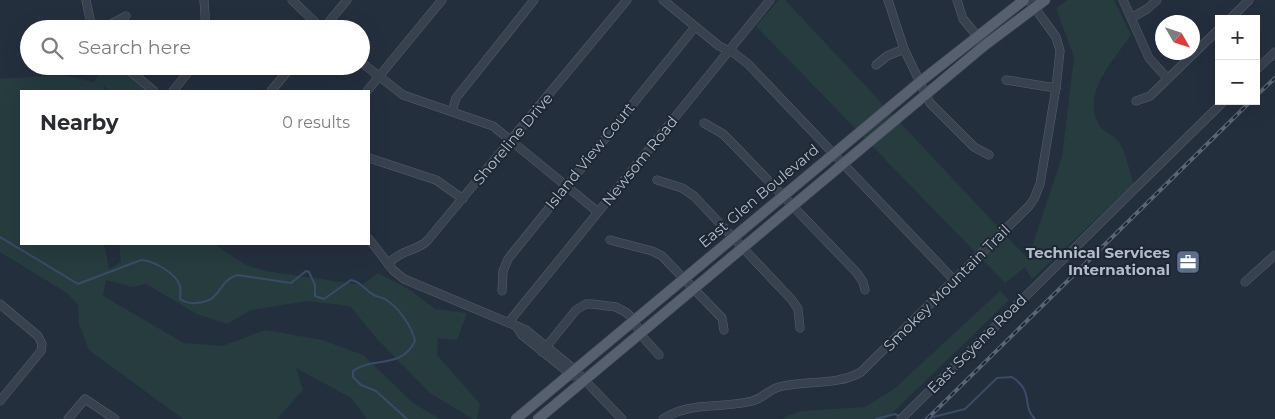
<!DOCTYPE html>
<html lang="en">
<head>
<meta charset="utf-8">
<style>
	:root { --surface:#fff; --page:#f7f7f7; --text:#2b2b33; --muted:#7c7c81; --line:#e1e1e2 }
	body { margin:0; font-family:Montserrat,sans-serif; background:var(--page); color:var(--text) }
	.controls { position:absolute; right:15px; top:15px; display:grid; overflow:hidden; border-radius:0px; box-shadow:0 5px 20px #0002 }
	.controls button { width:45px; height:45px; display:grid; place-items:center; padding:0; border:0; border-bottom:1px solid var(--line); background:var(--surface); color:var(--text); font:25px sans-serif }
	.compass { position:absolute; left:1155px; top:15px; width:45px; height:45px; border-radius:50%; background:var(--surface); box-shadow:0 5px 20px #0002; rotate:129deg }
	.list { margin:0; padding:0; list-style:none }
	h2 { display:flex; justify-content:space-between; align-items:center; height:65px; margin:0; padding:0 20px; font-size:21px }
	h2 small { font-size:16px; font-weight:400; color:var(--muted) }
	.icon { flex:none; width:28px; height:28px; fill:none; stroke:currentColor; stroke-width:2; stroke-linecap:round; stroke-linejoin:round }
	.map { position:relative; flex:none; width:1275px; height:419px; overflow:hidden }
	.search { position:absolute; background:var(--surface); box-shadow:0 5px 20px #0002; left:20px; top:20px; width:350px; height:55px; display:flex; align-items:center; gap:12px; box-sizing:border-box; padding:0 18px; border-radius:28px; color:var(--muted); font-size:19px }
	.panel { position:absolute; background:var(--surface); box-shadow:0 5px 20px #0002; left:20px; top:90px; width:350px; height:155px; border-radius:0px }
	.map>svg:first-child { display:block }
</style>
</head>
<body>
<div class="map">
<svg width="1275" height="419" viewBox="0 0 1275 419">
	<rect width="100%" height="100%" fill="#242f3e"/>
	<g fill="#263c3f">
		<path d="M778,0H785L1028,259L1062,157L1074,57L1056,8L1068,0H1114L1131,35C1114,60 1082,92 1098,123C1103,132 1112,134 1118,141C1125,148 1130,174 1134,184L1032,279L1025,267L1005,283L756,26Z"/>
		<path d="M107,66H118L148,91H110L104,86V91H21V244H104L109,269L121,262L119,244H214L246,265L265,271L362,285L378,273L410,290L435,309L467,313L457,340L438,338L437,355L480,404L477,419H473L430,393L377,339L350,306L308,301L251,310L227,324L197,314L146,284L133,287L106,280L103,296L184,343L222,346L266,330L322,340L363,355L413,403L440,419H367L351,398L296,368L303,390L277,419H183L89,350L79,324L78,305L67,293L0,252V79L63,75L93,82Z"/>
		<path d="M1000,291L1009,300L886,419H780L801,411L865,407L894,389Z"/>
	</g>
	<g fill="none" stroke-linecap="round" stroke-linejoin="round">
		<g stroke="#394c67" stroke-width="2">
			<path d="M0,237L78,284L141,260C154,261 176,273 180,286C181,290 180,295 180,299C185,302 189,304 195,303C223,302 216,282 237,275L291,283L306,271L309,272L315,285V296L324,299L351,280C362,282 364,290 374,295C377,297 381,297 385,299C398,307 412,326 415,341C401,370 373,356 353,371V377L361,385L376,391L407,419"/>
			<path d="M876,419L895,414L899,416"/>
			<path d="M925,419L965,409L997,378L1012,377C1035,392 1021,406 1035,419"/>
		</g>
		<defs>
			<g id="minor">
				<path d="M86,0L92,29"/>
				<path d="M204,0L206,29"/>
				<path d="M292,0L322,29"/>
				<path d="M663,0L719,46L734,53L748,64L954,280"/>
				<path d="M888,0L904,49L930,103L974,147L989,155"/>
				<path d="M957,0L963,19L985,45"/>
				<path d="M1123,0L1149,58L1168,79"/>
				<path d="M1131,18L1147,9L1157,0"/>
				<path d="M1230,19L1249,0"/>
				<path d="M102,29L126,16"/>
				<path d="M323,29L347,0"/>
				<path d="M361,62L403,95L493,126L598,212"/>
				<path d="M876,65L887,56L904,49"/>
				<path d="M124,66L154,91"/>
				<path d="M1256,70L1275,52"/>
				<path d="M1006,80L1056,88"/>
				<path d="M173,91L193,66"/>
				<path d="M271,91L292,66"/>
				<path d="M367,91L442,0"/>
				<path d="M1136,101L1150,96L1219,29"/>
				<path d="M452,111L456,98L534,0"/>
				<path d="M704,123L723,134L735,146L857,273L863,282L865,290"/>
				<path d="M369,158L436,180L463,199"/>
				<path d="M657,180L682,188L694,196L792,300L798,309L800,328"/>
				<path d="M369,239L393,270L404,279L526,330L575,370L622,419"/>
				<path d="M610,240L652,251L662,256L722,318L724,330"/>
				<path d="M388,264C402,249 417,251 427,241L627,0"/>
				<path d="M1245,282L1275,255"/>
				<path d="M502,291L503,271L508,259L695,27"/>
				<path d="M0,304L38,336L42,344L41,351L0,401"/>
				<path d="M509,322L770,0"/>
				<path d="M516,326L522,335L573,376"/>
				<path d="M542,352L576,310L586,304H592L616,307L627,313L634,320L640,334L659,355"/>
				<path d="M68,419L85,399L115,419"/>
				<path d="M663,419C690,401 722,409 752,401C762,399 768,390 779,387C805,380 837,386 861,372L1029,206L1034,199L1040,184L1056,88L1060,51L1056,37L1029,0"/>
				<path d="M901,419L1224,101"/>
			</g>
			<g id="major">
				<path d="M516,419L921,81L1024,0"/>
				<path d="M538,419L985,45L1045,0"/>
			</g>
		</defs>
		<use href="#minor" stroke="#565f6c" stroke-width="9"/>
		<use href="#major" stroke="#414a57" stroke-width="11"/>
		<use href="#minor" stroke="#38414e" stroke-width="8"/>
		<use href="#major" stroke="#56606e" stroke-width="10"/>
		<defs>
			<g id="rail">
				<path d="M1256,96L1275,78"/>
				<path d="M927,419L1251,101"/>
			</g>
		</defs>
		<use href="#rail" stroke="#5a6575" stroke-width="4"/>
		<use href="#rail" stroke="#1d2633" stroke-width="2" stroke-dasharray="5.5" stroke-linecap="butt"/>
	</g>
	<defs>
		<symbol id="office-square" viewBox="-11 -11 22 22"><rect x="-9" y="-9" width="18" height="18" rx="4" fill="#5c6f8a" stroke="#1d2633"/><path d="M-6-3h4V-5.5h4V-3h4V5H-6ZM-1-4.5V-3h2v-1.5ZM-6 0V1H6V0Z" fill="#fff"/></symbol>
	</defs>
	<g fill-rule="evenodd">
		<use href="#office-square" x="1174" y="248" width="28" height="28"/>
	</g>
	<g text-anchor="middle" stroke-width="4" stroke-linejoin="round" paint-order="stroke">
		<g font-size="15" fill="#b4bcc9" stroke="#1d2633">
			<text transform="translate(513 139) rotate(-50)" y="5">Shoreline Drive</text>
			<text transform="translate(590 156) rotate(-51)" y="5">Island View Court</text>
			<text transform="translate(640 161) rotate(-51)" y="5">Newsom Road</text>
			<text transform="translate(759 196) rotate(-40)" y="5">East Glen Boulevard</text>
			<text transform="translate(947 288) rotate(-45)" y="5">Smokey Mountain Trail</text>
			<text transform="translate(977 344) rotate(-45)" y="5">East Scyene Road</text>
		</g>
		<g font-size="15" font-weight="bold" fill="#b4bcc9" stroke="#1d2633" text-anchor="end">
			<text x="1170" y="258">Technical Services<tspan x="1170" dy="17">International</tspan></text>
		</g>
	</g>
</svg>
<div class="controls">
<button>+</button>
<button>−</button>
</div>
<svg class="compass" viewBox="-18 -18 36 36"><path d="M0-13l5 13h-10z" fill="#e53935"/><path d="M0 13l5-13h-10z" fill="#7c7c81"/></svg>
<div class="search"><svg class="icon" aria-label="search" viewBox="0 0 24 24"><circle cx="10" cy="10" r="6"/><path d="M15 15l6 6"/></svg>Search here</div>
<section class="panel">
<h2>Nearby<small>0 results</small></h2>
<ul class="list">
</ul>
</section>
</div>
</body>
</html>
